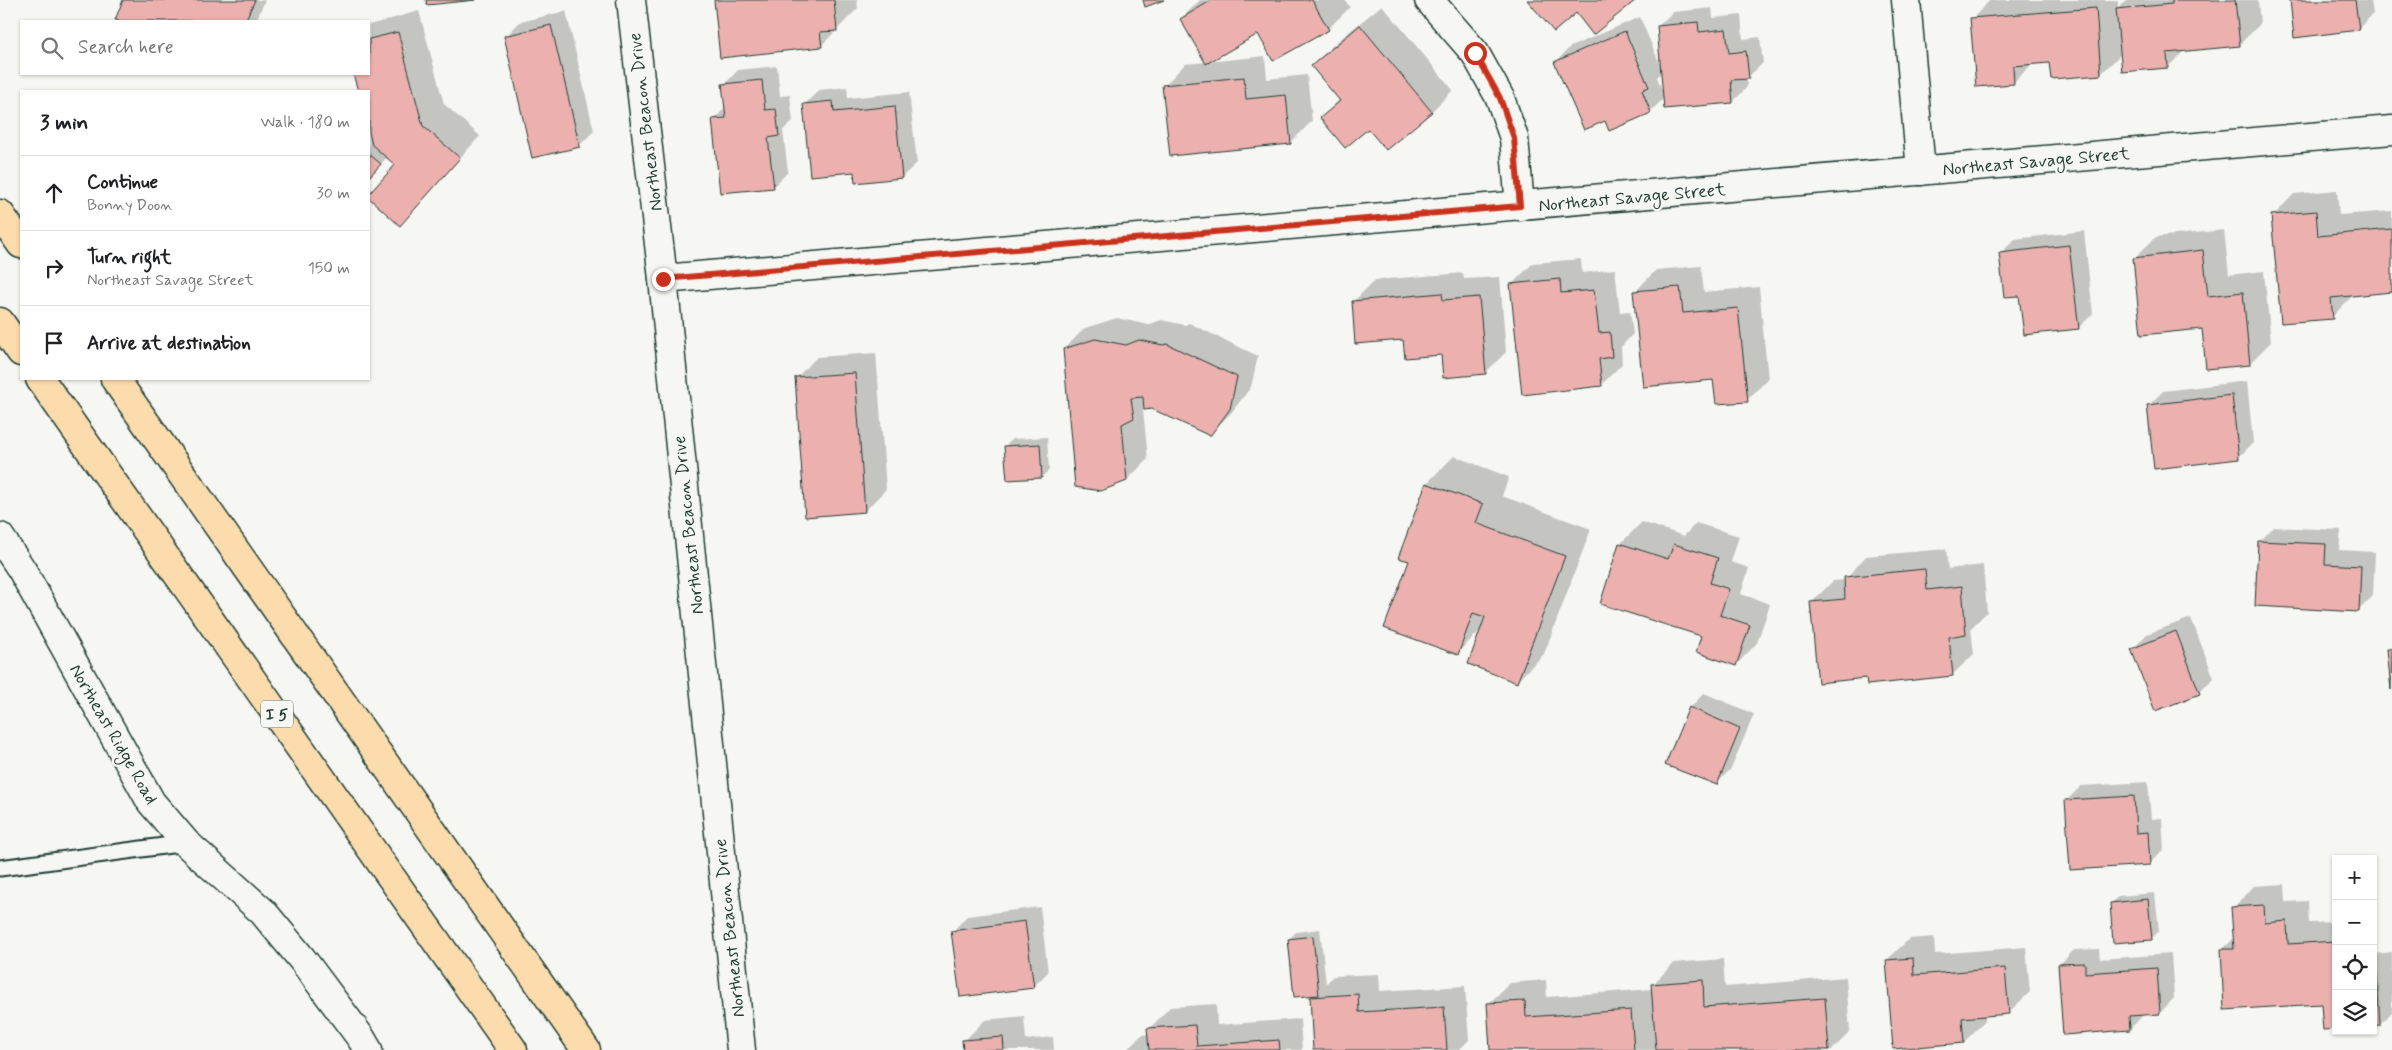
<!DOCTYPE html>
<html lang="en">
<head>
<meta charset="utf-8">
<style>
	:root { --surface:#fff; --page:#f6f6f6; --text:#202124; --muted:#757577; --line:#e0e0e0 }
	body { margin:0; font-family:Mynerve,sans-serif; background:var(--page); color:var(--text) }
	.controls { position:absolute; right:15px; bottom:15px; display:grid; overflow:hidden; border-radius:0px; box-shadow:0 1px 4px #0004 }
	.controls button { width:45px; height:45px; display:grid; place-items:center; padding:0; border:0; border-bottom:1px solid var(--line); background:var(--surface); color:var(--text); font:25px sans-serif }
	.stop { position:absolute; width:15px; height:15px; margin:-11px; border:4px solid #c8321e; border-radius:50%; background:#fff }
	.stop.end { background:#c8321e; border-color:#fff; box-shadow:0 1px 5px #0008 }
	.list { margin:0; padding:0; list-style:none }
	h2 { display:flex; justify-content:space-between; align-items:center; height:65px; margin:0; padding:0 20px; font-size:21px }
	h2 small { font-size:16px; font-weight:400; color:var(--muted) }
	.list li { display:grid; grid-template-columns:32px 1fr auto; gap:15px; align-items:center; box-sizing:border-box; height:75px; padding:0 20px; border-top:1px solid var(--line) }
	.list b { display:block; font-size:19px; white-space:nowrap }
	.list p { margin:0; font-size:16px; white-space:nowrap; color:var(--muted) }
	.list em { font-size:16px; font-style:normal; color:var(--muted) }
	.icon { flex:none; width:28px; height:28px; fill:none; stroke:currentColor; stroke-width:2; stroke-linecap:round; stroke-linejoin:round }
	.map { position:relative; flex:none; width:2392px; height:1050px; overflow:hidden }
	.search { position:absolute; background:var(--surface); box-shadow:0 1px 4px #0004; left:20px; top:20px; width:350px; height:55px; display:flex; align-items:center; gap:12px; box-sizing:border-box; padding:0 18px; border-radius:0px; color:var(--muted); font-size:19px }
	.panel { position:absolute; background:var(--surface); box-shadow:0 1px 4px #0004; left:20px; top:90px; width:350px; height:290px; border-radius:0px }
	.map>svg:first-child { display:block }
</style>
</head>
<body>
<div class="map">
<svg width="2392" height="1050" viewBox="0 0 2392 1050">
	<rect width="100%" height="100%" fill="#f6f6f2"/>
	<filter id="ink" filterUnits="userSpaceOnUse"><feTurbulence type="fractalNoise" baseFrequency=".02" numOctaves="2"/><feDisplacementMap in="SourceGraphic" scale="10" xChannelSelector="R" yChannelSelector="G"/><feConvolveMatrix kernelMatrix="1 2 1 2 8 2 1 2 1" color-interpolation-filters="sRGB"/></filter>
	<g filter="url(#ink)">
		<g fill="#0003" fill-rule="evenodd">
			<path d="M125,0H265L256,21H122L116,19Z"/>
			<path d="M715,0H857L858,8L821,46Z"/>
			<path d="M1200,0H1345L1350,7L1328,29L1274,60L1258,32L1207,62L1265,56L1267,79L1307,75L1312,121L1290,143L1164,86L1185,64L1206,62L1181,19Z"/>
			<path d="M1990,0H2118V8L2126,0H2258L2260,24L2239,45L2185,50L2168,67L2121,54L2101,74L2050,61L2033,63L2014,82L1972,19Z"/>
			<path d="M2291,0H2371L2373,14L2358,29Z"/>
			<path d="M1382,5L1453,90L1432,111L1386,148L1368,127L1322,118L1340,99L1312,66L1333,45Z"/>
			<path d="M1712,8L1713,18L1741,15L1743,39L1760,37L1763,63L1747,78V87L1733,102L1664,98L1650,112L1606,119L1556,62L1570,47L1640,17L1661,67L1658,26L1673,12ZM1662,72L1663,93L1657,77Z"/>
			<path d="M419,11L444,104L480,136L400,224L369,196L396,165L387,157L369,178V91H359L354,74H369V25Z"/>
			<path d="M566,11L594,131L579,146L505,37L520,22Z"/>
			<path d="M777,66L780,96L790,95L793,121L783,130L788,172L773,187L713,120L726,107L724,85L738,70Z"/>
			<path d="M847,87L848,98L909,92L917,163L902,177L855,170L804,105L819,90Z"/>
			<path d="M2337,190L2339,215L2392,211V291L2353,295L2332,317L2273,216L2294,194Z"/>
			<path d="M2224,230L2229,275L2264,271L2271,342L2250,363L2207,368L2203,327L2134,258L2156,237Z"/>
			<path d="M2084,231L2093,314L2078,328L2001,253L2015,239Z"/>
			<path d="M1581,259L1582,273L1615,269L1620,312L1630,311L1633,334L1621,347L1622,364L1601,385L1511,285L1533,263Z"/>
			<path d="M1701,266L1704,292L1759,287L1768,379L1747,400L1714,379L1635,292L1656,270Z"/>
			<path d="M1463,273L1464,279L1500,277L1506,352L1485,373L1442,354L1353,302L1375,280Z"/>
			<path d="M1117,318L1148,325L1161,320L1185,325L1189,323L1258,356L1251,387L1231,413L1210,434L1152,408L1143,409L1148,459L1127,480L1064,349L1085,328Z"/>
			<path d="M876,353L886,489L865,511L796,378L817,357Z"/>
			<path d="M2247,381L2253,443L2238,458L2149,405L2163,391Z"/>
			<path d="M1047,437L1049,470L1042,477L1005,446L1013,439Z"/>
			<path d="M1454,456L1509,477L1502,496L1591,529L1544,654L1517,681L1482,629L1457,653L1410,560L1400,557L1427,483Z"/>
			<path d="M1642,522L1684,536L1696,523L1739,536L1731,562L1749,568L1741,594L1770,604L1757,643L1736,665L1703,635L1601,603L1621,543Z"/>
			<path d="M2274,527L2341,530L2339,550L2375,552L2373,596L2358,611L2260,541Z"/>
			<path d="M1946,549L1948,569L1983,565L1987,612L1971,628L1974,654L1952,675L1867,677L1812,602L1833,581L1845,580L1866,556Z"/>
			<path d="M2191,618L2214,678L2199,692L2133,649L2147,634Z"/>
			<path d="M2392,646V687L2388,650Z"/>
			<path d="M1704,693L1754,714L1731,769L1716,784L1690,708Z"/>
			<path d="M2148,782L2151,819L2162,818L2164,849L2149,864L2066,801L2081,786Z"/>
			<path d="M2285,884L2286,902L2308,901L2309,923L2336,922V1027L2323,1002L2222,950L2235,937L2233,908L2254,886Z"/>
			<path d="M2155,893L2159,931L2152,938L2111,904L2118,896Z"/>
			<path d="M1040,907L1048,972L1033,987L953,931L967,916Z"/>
			<path d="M2373,922L2376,954L2392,952V1012L2380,1024L2373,1025Z"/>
			<path d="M1320,929L1326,984L1333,976L1379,974L1380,991L1465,986L1469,1040L1459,1050H1315L1311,998L1315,994L1289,939L1296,932Z"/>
			<path d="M1934,937L1935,954L2026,947L2030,992L2008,1013L1985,1015V1021L1964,1042L1887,960L1909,939Z"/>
			<path d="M2099,949L2100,959L2171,954L2174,998L2160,1013L2144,1014L2130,1029L2059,965L2074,950Z"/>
			<path d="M1723,959L1725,987L1846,977L1850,1032L1832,1050H1657V1048L1655,1050H1491L1488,1004L1510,983L1546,980L1547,997L1653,989L1652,985L1674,963Z"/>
			<path d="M1216,1004L1217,1025L1300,1019L1302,1050H1126L1142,1035L1149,1034V1029L1170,1007Z"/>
			<path d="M1024,1016L1026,1040L1053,1037L1054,1050H964V1041L985,1020Z"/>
		</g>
		<g fill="#ecb0ae" stroke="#1f3d34">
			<path d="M123,0H255L245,21H119L115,20Z"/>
			<path d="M426,0H476L427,5Z"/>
			<path d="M714,0H834L837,31L820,32L822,47L720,58Z"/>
			<path d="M1143,0H1164L1145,7Z"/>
			<path d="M1212,0H1312L1329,30L1273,61L1258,34L1206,64L1180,19Z"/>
			<path d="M1527,0H1636L1593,35L1576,13L1554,32Z"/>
			<path d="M2172,0H2235L2240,46L2167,53L2168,68L2122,72L2116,9L2172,4Z"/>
			<path d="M2290,0H2355L2359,30L2294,38Z"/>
			<path d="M2096,8L2101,75L2051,79L2049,63L2013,66L2014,84L1976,87L1970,18Z"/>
			<path d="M1698,22L1699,32L1726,29L1729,53L1746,51L1749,79L1731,80L1733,103L1664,109L1657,26Z"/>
			<path d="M551,25L580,147L532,158L504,36Z"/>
			<path d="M1360,25L1432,112L1386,150L1368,129L1345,148L1320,118L1340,101L1311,66Z"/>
			<path d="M1625,31L1649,87L1642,90L1651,113L1609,131L1605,121L1584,130L1554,62Z"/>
			<path d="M398,32L423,126L460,158L400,226L369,198V194L395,165L372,145L369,132V91H358L353,74H369V39Z"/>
			<path d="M1244,77L1246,99L1286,95L1291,144L1170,156L1162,85Z"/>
			<path d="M762,80L765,110L776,109L779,136L768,138L774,188L720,193L712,119L726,118L722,84Z"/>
			<path d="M833,101L834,112L895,106L902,178L855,183L854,172L810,176L803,104Z"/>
			<path d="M369,154L381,164L369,177Z"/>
			<path d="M2316,211L2318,236L2392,229V292L2331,298L2333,319L2281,323L2271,215Z"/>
			<path d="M2069,245L2079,329L2024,335L2019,296L2004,297L1999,253Z"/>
			<path d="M2203,250L2208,296L2243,292L2250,365L2206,369L2202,329L2141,335L2133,258Z"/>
			<path d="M1560,279L1561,293L1594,290L1599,333L1610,332L1612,357L1599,359L1602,386L1522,395L1510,284Z"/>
			<path d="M1680,287L1683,313L1738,308L1748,402L1716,404L1713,380L1643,387L1633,291Z"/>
			<path d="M1442,293L1443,300L1479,297L1486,374L1443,378L1441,355L1405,358L1403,340L1355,344L1352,301Z"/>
			<path d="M1095,339L1126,345L1139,340L1163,345L1167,344L1237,377L1230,409L1210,436L1152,409L1144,410L1143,397L1131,398L1134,418L1122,424L1127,481L1101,491L1075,487L1063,349Z"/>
			<path d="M855,373L865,512L805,517L795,377Z"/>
			<path d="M2232,395L2239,459L2154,469L2147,405Z"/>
			<path d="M1040,444L1042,478L1007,480L1004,446Z"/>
			<path d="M1426,483L1483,504L1476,523L1565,556L1517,683L1468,664L1485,617L1473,613L1458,655L1384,628L1409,561L1398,558Z"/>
			<path d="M2258,541L2326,544L2325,564L2361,566L2359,612L2255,606Z"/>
			<path d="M1619,543L1668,559L1674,544L1718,558L1710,583L1729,589L1720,615L1750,625L1736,666L1696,652L1701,636L1600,604Z"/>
			<path d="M1925,569L1927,590L1962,586L1966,634L1949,637L1953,676L1867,685L1866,678L1818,683L1810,602L1845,599L1844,577Z"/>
			<path d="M2176,631L2200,694L2155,711L2131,649Z"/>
			<path d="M2387,649H2392L2391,690Z"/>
			<path d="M1689,707L1740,729L1717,785L1665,765Z"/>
			<path d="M2134,796L2136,833L2148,832L2150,865L2070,870L2065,800Z"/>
			<path d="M2148,899L2152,940L2113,943L2110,903Z"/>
			<path d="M2264,905L2265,923L2287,921L2288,944L2336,941V1029L2323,1030L2321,1004L2224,1010L2221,949H2234L2231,907Z"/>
			<path d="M1025,921L1034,988L960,997L951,931Z"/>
			<path d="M1313,936L1319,995L1294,997L1288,939Z"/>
			<path d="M1913,958L1914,975L2005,968L2009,1014L1962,1018L1964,1043L1893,1049L1886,960Z"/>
			<path d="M2085,963V973L2157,968L2160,1014L2129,1016L2130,1030L2063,1035L2058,964Z"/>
			<path d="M2373,973H2377L2380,1025L2373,1026Z"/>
			<path d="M1703,980L1704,1007L1825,998L1829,1050H1656L1651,984Z"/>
			<path d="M1358,994L1359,1012L1444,1007L1447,1050H1313L1310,997Z"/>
			<path d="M1525,1001L1526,1017L1631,1010L1634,1050H1490L1487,1003Z"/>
			<path d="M1195,1025L1197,1046L1279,1040L1280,1050H1149L1147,1028Z"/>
			<path d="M1003,1037L1004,1050H963L962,1040Z"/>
		</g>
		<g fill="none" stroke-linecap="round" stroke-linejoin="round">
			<defs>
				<path id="service" d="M0,868L186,843"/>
				<g id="minor">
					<path d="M631,0L663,279"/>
					<path d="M1429,0L1475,53L1500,98L1514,138L1520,206"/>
					<path d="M1906,0L1921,171"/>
					<path d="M0,537L22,570L151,802L186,843L263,912L302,959L361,1038L368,1050"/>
				</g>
				<path id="tertiary" d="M741,1050L663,279L2392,130"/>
				<g id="motorway">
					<path d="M0,214L21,244"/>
					<path d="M0,322L21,352"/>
					<path d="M40,379L513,1050"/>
					<path d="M115,379L586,1050"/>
				</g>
			</defs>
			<use href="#service" stroke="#1f3d34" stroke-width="19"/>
			<use href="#minor" stroke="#1f3d34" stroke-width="31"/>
			<use href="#tertiary" stroke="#1f3d34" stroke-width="31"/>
			<use href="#motorway" stroke="#1f3d34" stroke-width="31"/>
			<use href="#service" stroke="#f6f6f2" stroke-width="15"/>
			<use href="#minor" stroke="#f6f6f2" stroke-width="28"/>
			<use href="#tertiary" stroke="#f6f6f2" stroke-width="28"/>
			<use href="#motorway" stroke="#fcdcac" stroke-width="28"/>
		</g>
	</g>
	<g fill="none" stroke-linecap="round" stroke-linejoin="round" filter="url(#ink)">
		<path stroke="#c8321e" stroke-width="6" d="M663,279L1520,206L1514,138L1500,98L1475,53"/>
	</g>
	<g text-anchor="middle" stroke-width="5" stroke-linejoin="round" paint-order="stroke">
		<rect fill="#f6f6f2" stroke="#60746d" stroke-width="1" x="261" y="700.5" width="32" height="27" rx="4"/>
		<g font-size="16" font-weight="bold" fill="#1f3d34">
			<text x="277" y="720">I 5</text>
		</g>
		<g font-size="18" fill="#1f3d34" stroke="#f6f6f2">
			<text transform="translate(645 122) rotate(-97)" y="6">Northeast Beacon Drive</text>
			<text transform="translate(2036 161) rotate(-5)" y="6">Northeast Savage Street</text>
			<text transform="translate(1632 197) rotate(-5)" y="6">Northeast Savage Street</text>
			<text transform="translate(688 525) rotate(-96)" y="6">Northeast Beacon Drive</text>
			<text transform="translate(114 734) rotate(60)" y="6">Northeast Ridge Road</text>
			<text transform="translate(729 928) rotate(-96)" y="6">Northeast Beacon Drive</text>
		</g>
	</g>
</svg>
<div class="controls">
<button>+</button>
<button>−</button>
<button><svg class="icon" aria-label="locate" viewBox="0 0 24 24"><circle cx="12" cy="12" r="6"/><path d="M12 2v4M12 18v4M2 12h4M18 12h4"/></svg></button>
<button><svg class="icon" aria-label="layers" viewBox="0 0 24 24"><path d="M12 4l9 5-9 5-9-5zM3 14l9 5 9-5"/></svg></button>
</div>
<div class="stop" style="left:1475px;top:53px"></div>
<div class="stop end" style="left:663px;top:279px"></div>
<div class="search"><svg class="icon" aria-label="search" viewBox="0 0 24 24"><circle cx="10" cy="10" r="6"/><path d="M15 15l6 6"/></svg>Search here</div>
<section class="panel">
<h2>3 min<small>Walk · 180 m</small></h2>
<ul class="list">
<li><svg class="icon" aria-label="ahead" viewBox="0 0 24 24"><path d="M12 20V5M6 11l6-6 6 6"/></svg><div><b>Continue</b><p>Bonny Doon</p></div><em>30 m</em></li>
<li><svg class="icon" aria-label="right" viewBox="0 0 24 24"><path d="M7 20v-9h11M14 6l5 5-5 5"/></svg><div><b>Turn right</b><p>Northeast Savage Street</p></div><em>150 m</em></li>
<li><svg class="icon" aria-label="arrive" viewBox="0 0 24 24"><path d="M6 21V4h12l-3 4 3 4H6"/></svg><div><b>Arrive at destination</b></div></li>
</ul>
</section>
</div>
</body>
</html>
